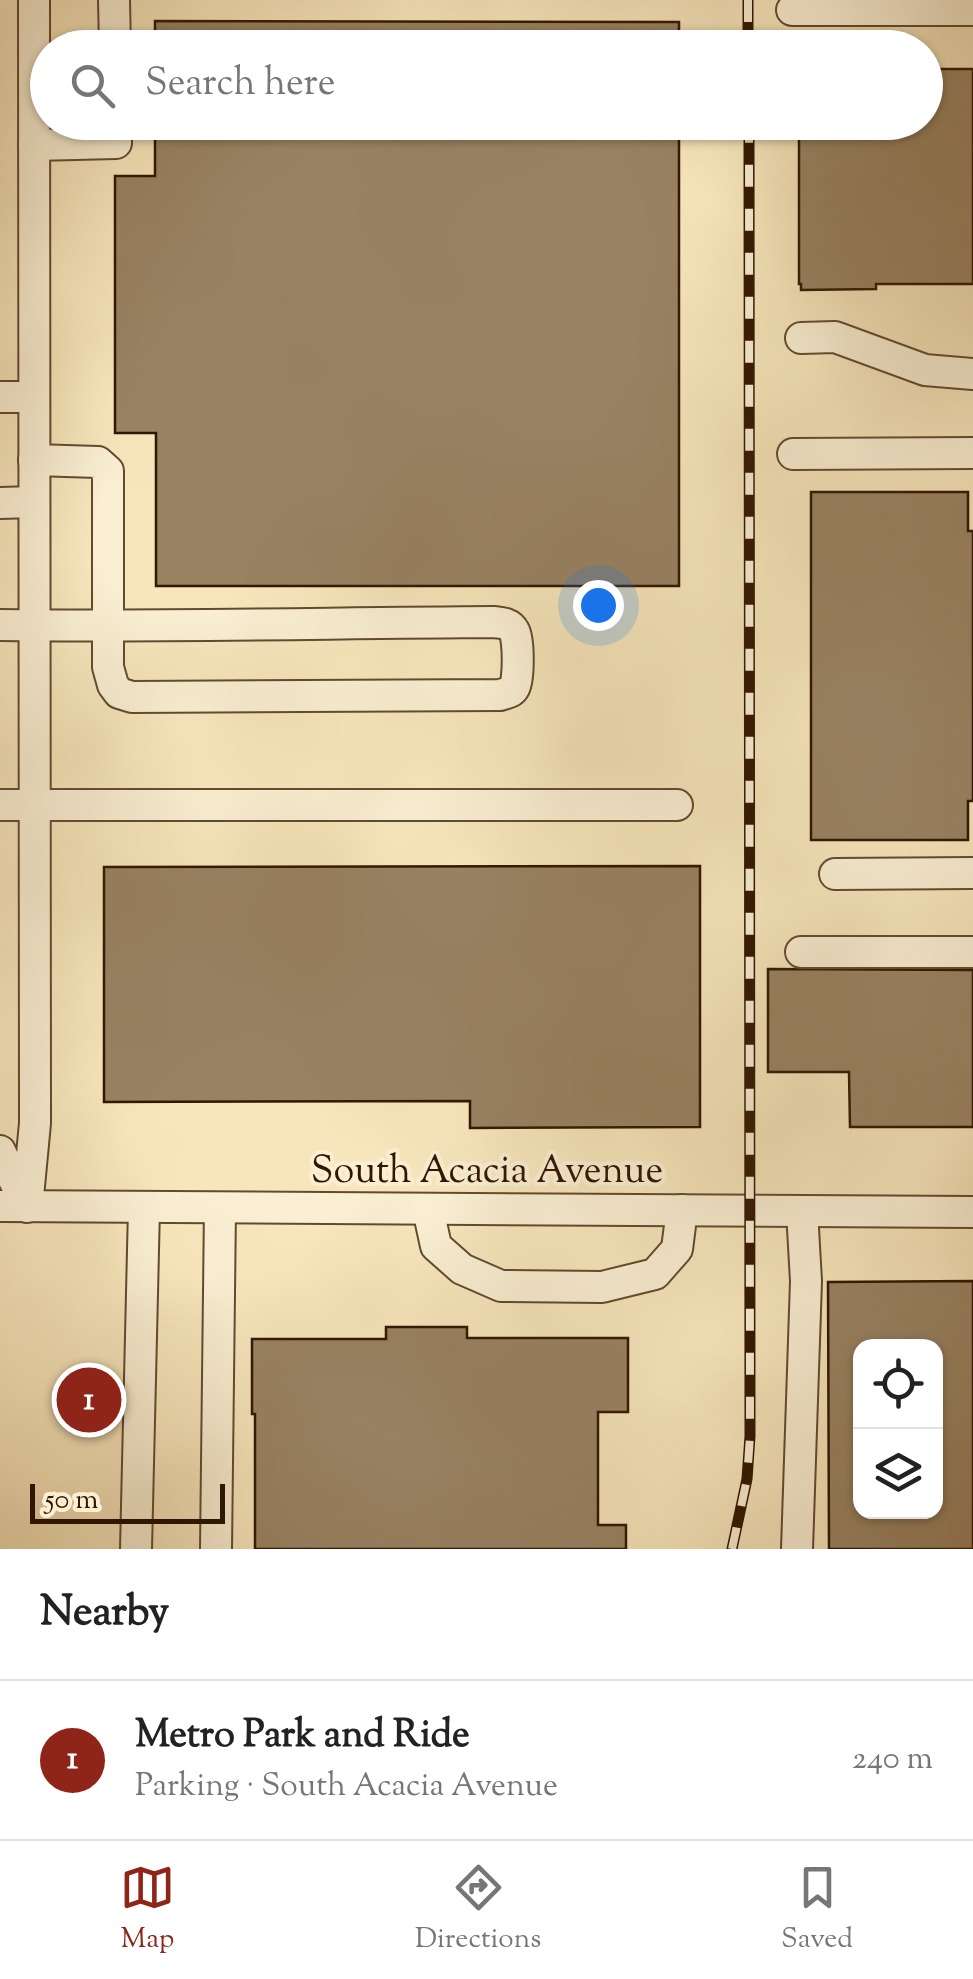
<!DOCTYPE html>
<html lang="en">
<head>
<meta charset="utf-8">
<style>
	:root { --surface:#fff; --page:#f2f2f2; --text:#222; --muted:#767676; --line:#e0e0e0; --accent:#8f2418 }
	body { margin:0; font-family:"Sorts Mill Goudy",serif; background:var(--page); color:var(--text) }
	.controls { position:absolute; right:30px; bottom:30px; display:grid; overflow:hidden; border-radius:20px; box-shadow:0 2px 8px #0004 }
	.controls button { width:90px; height:90px; display:grid; place-items:center; padding:0; border:0; border-bottom:2px solid var(--line); background:var(--surface); color:var(--text); font:50px sans-serif }
	.scale { position:absolute; left:30px; bottom:25px; width:195px; box-sizing:border-box; padding-left:10px; border:5px solid #311600; border-top:0; font-size:28px; line-height:35px; white-space:nowrap; color:#311600; -webkit-text-stroke:8px #faefd3; paint-order:stroke }
	.you { position:absolute; left:598px; top:605px; width:35px; height:35px; margin:-25px; border:8px solid #fff; border-radius:50%; background:#1a73e8; box-shadow:0 0 0 15px #1a73e833 }
	.badge { display:grid; place-items:center; width:65px; height:65px; border-radius:50%; background:var(--accent); color:#fff; font-size:32px; font-weight:700 }
	.pin { position:absolute; translate:-50% -50%; border:5px solid #fff; box-shadow:0 2px 10px #0006 }
	.list { margin:0; padding:0; list-style:none }
	h2 { display:flex; justify-content:space-between; align-items:center; height:130px; margin:0; padding:0 40px; font-size:42px }
	h2 small { font-size:32px; font-weight:400; color:var(--muted) }
	.list li { display:grid; grid-template-columns:65px 1fr auto; gap:30px; align-items:center; box-sizing:border-box; height:160px; padding:0 40px; border-top:2px solid var(--line) }
	.list b { display:block; font-size:38px; white-space:nowrap }
	.list p { margin:0; font-size:32px; white-space:nowrap; color:var(--muted) }
	.list em { font-size:32px; font-style:normal; color:var(--muted) }
	.icon { flex:none; width:55px; height:55px; fill:none; stroke:currentColor; stroke-width:2; stroke-linecap:round; stroke-linejoin:round }
	.map { position:relative; flex:none; width:973px; height:1549px; overflow:hidden }
	.search { position:absolute; background:var(--surface); box-shadow:0 2px 8px #0004; left:30px; right:30px; top:30px; height:110px; display:flex; align-items:center; gap:25px; box-sizing:border-box; padding:0 35px; border-radius:55px; color:var(--muted); font-size:38px }
	.sheet { height:290px; background:var(--surface) }
	nav { display:flex; justify-content:space-around; align-items:center; box-sizing:border-box; height:140px; border-top:2px solid var(--line); background:var(--surface); font-size:28px; color:var(--muted) }
	nav a { display:grid; justify-items:center; gap:5px }
	nav .on { color:var(--accent) }
	.map>svg:first-child { display:block }
</style>
</head>
<body>
<div class="map">
<svg width="973" height="1549" viewBox="0 0 973 1549">
	<rect width="100%" height="100%" fill="#f7e6bc"/>
	<filter id="stains"><feTurbulence type="fractalNoise" baseFrequency=".002" numOctaves="4"/><feColorMatrix values="0 0 0 0 .2 0 0 0 0 .09 0 0 0 0 .02 0 0 0 .5 -.17"/></filter>
	<radialGradient id="worn" r=".72"><stop offset=".6" stop-color="#630" stop-opacity="0"/><stop offset="1" stop-color="#630" stop-opacity=".3"/></radialGradient>
	<g fill="#988262" stroke="#311600" stroke-width="2.5" fill-rule="evenodd">
		<path d="M155,21L679,22V48H155Z"/>
		<path d="M926,69H973V284H876V289L801,290V284H799V122H926Z"/>
		<path d="M155,122H679V586H156V433H115V176H155Z"/>
		<path d="M811,492H968V531H973V801H968V840H811Z"/>
		<path d="M700,866V1127L470,1128V1101L104,1102V867Z"/>
		<path d="M768,969L973,970V1127H850L849,1072H768Z"/>
		<path d="M973,1281V1549H829L828,1282ZM860,1346H936V1512H860Z"/>
		<path d="M386,1327H467V1338H628V1412H598V1525H626V1549H255V1414H252V1339H386Z"/>
	</g>
	<g fill="none" stroke-linecap="round" stroke-linejoin="round">
		<defs>
			<g id="minor">
				<path d="M114,0L115,48"/>
				<path d="M792,10H973"/>
				<path d="M34,145L116,143V122"/>
				<path d="M801,338L835,337L925,370L973,374"/>
				<path d="M0,397H34"/>
				<path d="M793,454L973,453"/>
				<path d="M0,503L34,502"/>
				<path d="M0,625C164,627 329,623 493,622C502,623 510,623 514,631C519,639 519,681 514,688C511,693 506,693 500,695L132,697L119,693L113,685L108,667V471L98,462L34,460"/>
				<path d="M0,805H677"/>
				<path d="M835,874L973,873"/>
				<path d="M801,952H973"/>
				<path d="M0,1151L26,1205"/>
				<path d="M0,1206L973,1212"/>
				<path d="M27,1207L35,1123L34,0"/>
				<path d="M428,1209L436,1246L462,1269L501,1286L602,1287L655,1274L677,1249L682,1210"/>
				<path d="M136,1549L144,1208"/>
				<path d="M216,1549L220,1208"/>
				<path d="M797,1549L806,1281L802,1211"/>
			</g>
		</defs>
		<use href="#minor" stroke="#624a2f" stroke-width="34"/>
		<use href="#minor" stroke="#faefd3" stroke-width="30"/>
		<defs>
			<g id="rail">
				<path d="M748,0V48"/>
				<path d="M732,1549L747,1479L750,1436L749,122"/>
			</g>
		</defs>
		<use href="#rail" stroke="#311600" stroke-width="11"/>
		<use href="#rail" stroke="#faefd3" stroke-width="8" stroke-dasharray="22" stroke-linecap="butt"/>
	</g>
	<g text-anchor="middle" stroke-width="8" stroke-linejoin="round" paint-order="stroke">
		<g font-size="38" fill="#311600" stroke="#faefd3">
			<text x="487" y="1182">South Acacia Avenue</text>
		</g>
	</g>
	<rect width="100%" height="100%" filter="url(#stains)"/>
	<rect width="100%" height="100%" fill="url(#worn)"/>
</svg>
<div class="controls">
<button><svg class="icon" aria-label="locate" viewBox="0 0 24 24"><circle cx="12" cy="12" r="6"/><path d="M12 2v4M12 18v4M2 12h4M18 12h4"/></svg></button>
<button><svg class="icon" aria-label="layers" viewBox="0 0 24 24"><path d="M12 4l9 5-9 5-9-5zM3 14l9 5 9-5"/></svg></button>
</div>
<div class="scale">50 m</div>
<div class="you"></div>
<div class="pin badge" style="left:89px;top:1400px">1</div>
<div class="search"><svg class="icon" aria-label="search" viewBox="0 0 24 24"><circle cx="10" cy="10" r="6"/><path d="M15 15l6 6"/></svg>Search here</div>
</div>
<section class="sheet">
<h2>Nearby<small></small></h2>
<ul class="list">
<li><span class="badge">1</span><div><b>Metro Park and Ride</b><p>Parking · South Acacia Avenue</p></div><em>240 m</em></li>
</ul>
</section>
<nav>
<a class="on"><svg class="icon" aria-label="map" viewBox="0 0 24 24"><path d="M3 6l6-2 6 2 6-2v14l-6 2-6-2-6 2zM9 4v14M15 6v14"/></svg>Map</a>
<a><svg class="icon" aria-label="directions" viewBox="0 0 24 24"><path d="M12 3l9 9-9 9-9-9zM9 14v-3h6M13 9l2 2-2 2"/></svg>Directions</a>
<a><svg class="icon" aria-label="saved" viewBox="0 0 24 24"><path d="M7 4h10v16l-5-4-5 4z"/></svg>Saved</a>
</nav>
</body>
</html>
